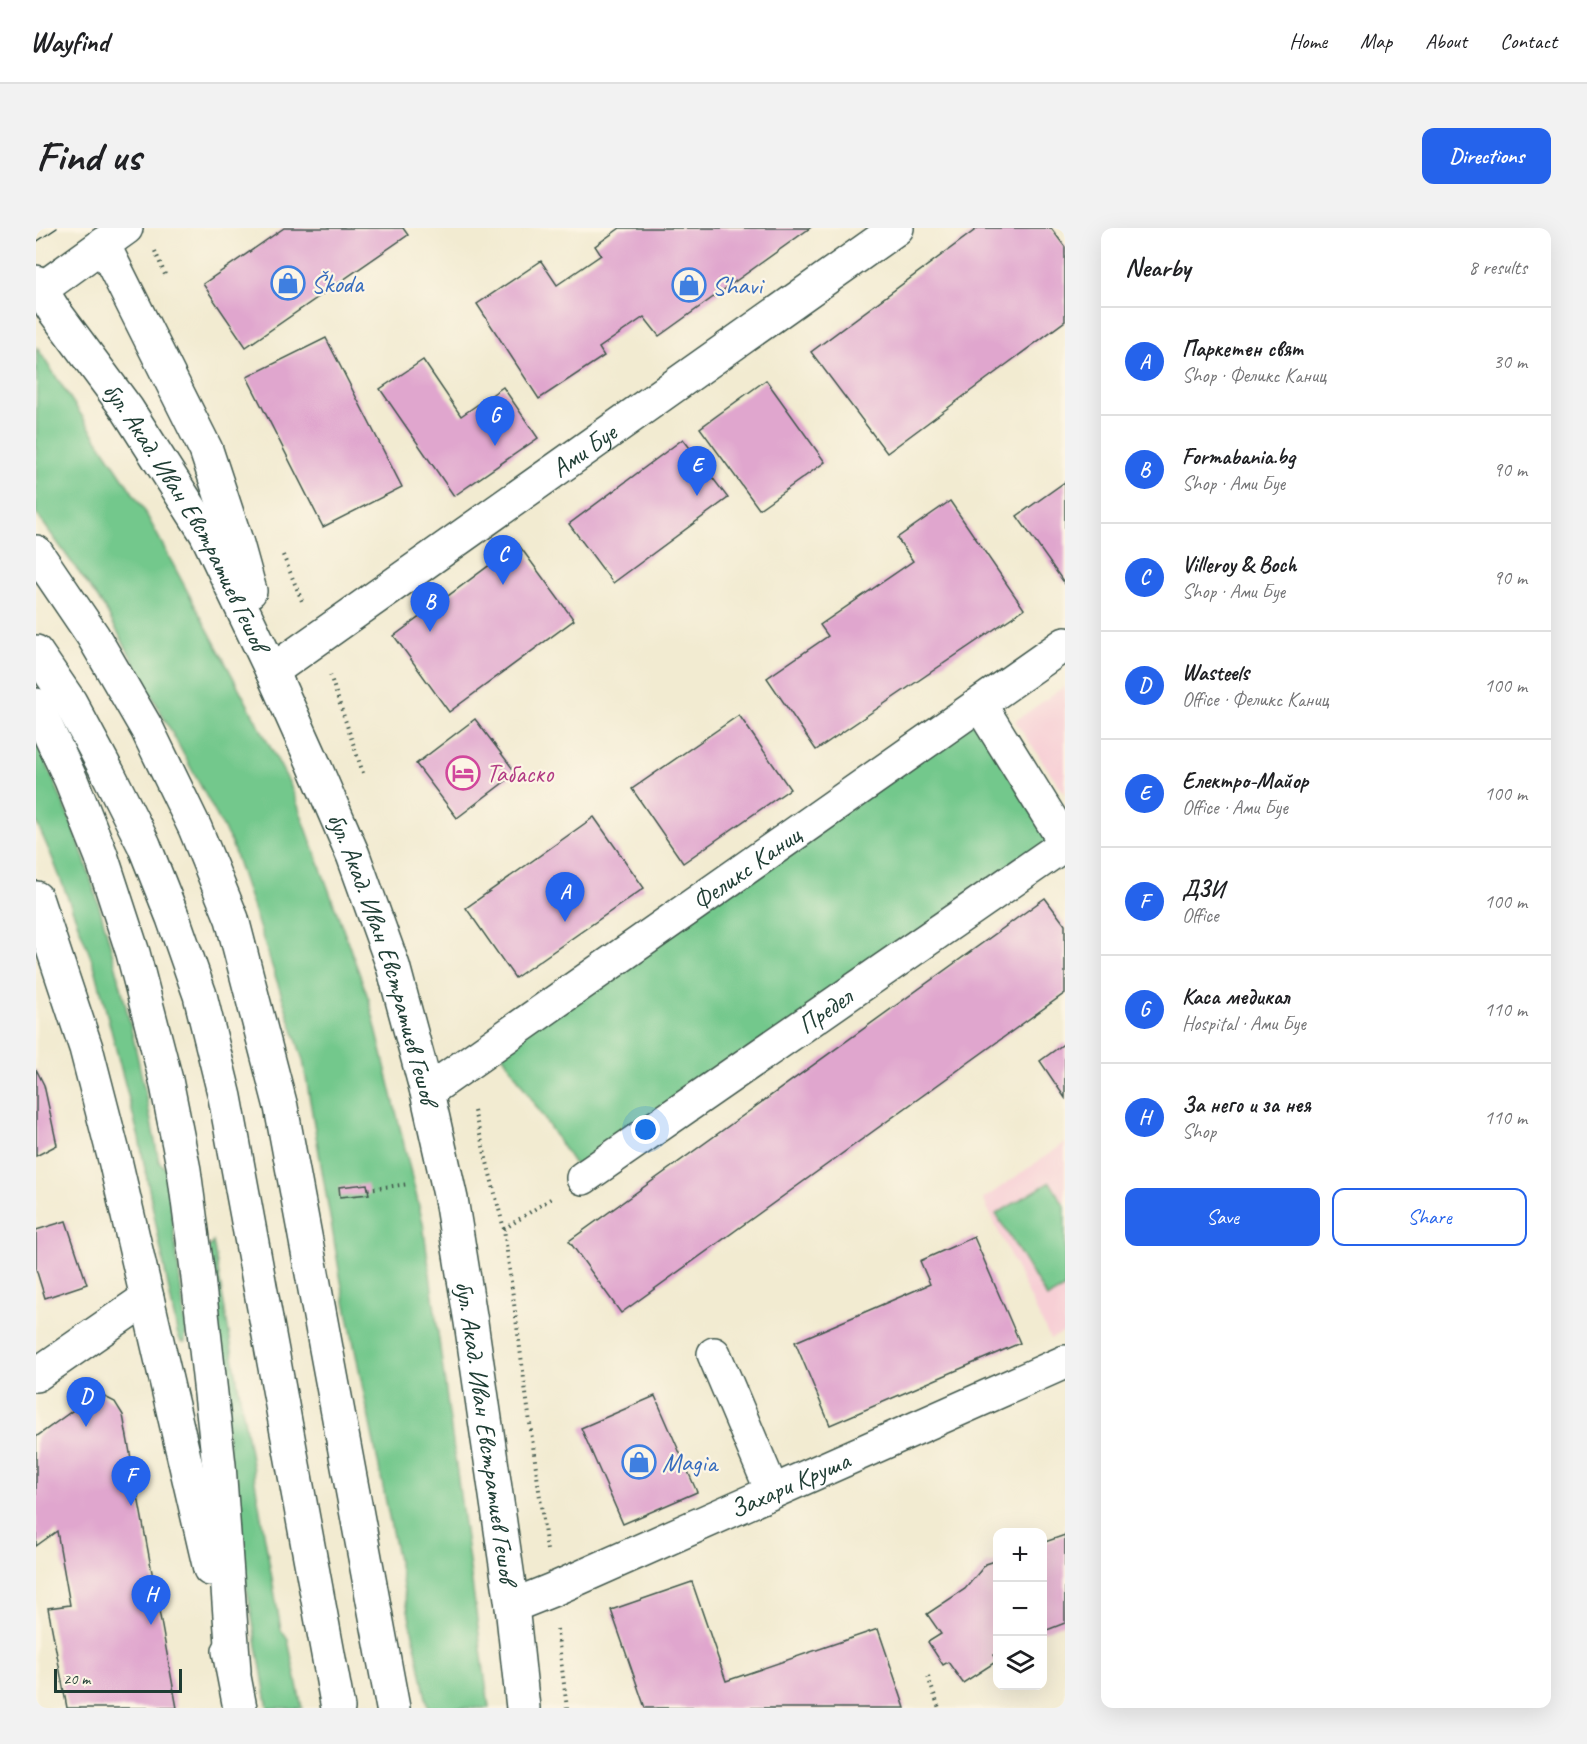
<!DOCTYPE html>
<html lang="en">
<head>
<meta charset="utf-8">
<style>
	:root { --surface:#fff; --page:#f2f2f2; --text:#202124; --muted:#757577; --line:#e0e0e0; --accent:#2563eb }
	body { margin:0; font-family:Caveat,sans-serif; background:var(--page); color:var(--text) }
	.controls { position:absolute; right:18px; bottom:18px; display:grid; overflow:hidden; border-radius:12px; box-shadow:0 6px 24px #0002 }
	.controls button { width:54px; height:54px; display:grid; place-items:center; padding:0; border:0; border-bottom:2px solid var(--line); background:var(--surface); color:var(--text); font:30px sans-serif }
	.scale { position:absolute; left:18px; bottom:15px; width:128px; box-sizing:border-box; padding-left:6px; border:3px solid #1f3d34; border-top:0; font-size:16px; line-height:21px; white-space:nowrap; color:#1f3d34; -webkit-text-stroke:4px #fcf5e5; paint-order:stroke }
	.you { position:absolute; left:610px; top:902px; width:21px; height:21px; margin:-15px; border:4px solid #fff; border-radius:50%; background:#1a73e8; box-shadow:0 0 0 9px #1a73e833 }
	.badge { display:grid; place-items:center; width:39px; height:39px; border-radius:50%; background:var(--accent); color:#fff; font-size:20px; font-weight:700 }
	.pin { position:absolute; translate:-50% -50px; filter:drop-shadow(0 2px 3px #0008) }
	.pin::after { content:''; position:absolute; top:32px; width:21px; height:18px; background:inherit; clip-path:polygon(0 0,100% 0,50% 100%) }
	.list { margin:0; padding:0; list-style:none }
	h2 { display:flex; justify-content:space-between; align-items:center; height:78px; margin:0; padding:0 24px; font-size:26px }
	h2 small { font-size:20px; font-weight:400; color:var(--muted) }
	.list li { display:grid; grid-template-columns:39px 1fr auto; gap:18px; align-items:center; box-sizing:border-box; height:108px; padding:0 24px; border-top:2px solid var(--line) }
	.list b { display:block; font-size:22px; white-space:nowrap }
	.list p { margin:0; font-size:20px; white-space:nowrap; color:var(--muted) }
	.list em { font-size:20px; font-style:normal; color:var(--muted) }
	.actions { display:flex; gap:12px; padding:18px 24px }
	.actions a { flex:1; padding:14px 0; border:2px solid var(--accent); border-radius:12px; text-align:center; font-size:21px; color:var(--accent) }
	.actions .main { background:var(--accent); color:#fff }
	.icon { flex:none; width:33px; height:33px; fill:none; stroke:currentColor; stroke-width:2; stroke-linecap:round; stroke-linejoin:round }
	.map { position:relative; flex:none; width:1029px; height:1480px; overflow:hidden; border-radius:12px }
	header { display:flex; align-items:center; gap:36px; box-sizing:border-box; height:84px; padding:0 30px; background:var(--surface); border-bottom:2px solid var(--line) }
	header strong { font-size:28px }
	nav { display:flex; gap:33px; margin-inline-start:auto; font-size:21px }
	.intro { display:flex; align-items:center; justify-content:space-between; box-sizing:border-box; height:144px; padding:0 36px }
	h1 { margin:0; font-size:42px }
	.button { padding:15px 27px; border-radius:12px; background:var(--accent); color:#fff; font-size:21px; font-weight:700 }
	main { display:flex; gap:36px; padding:0 36px }
	aside { flex:1; background:var(--surface); border-radius:12px; box-shadow:0 6px 24px #0002 }
	.map>svg:first-child { display:block }
</style>
</head>
<body>
<header>
<strong>Wayfind</strong>
<nav><a>Home</a><a>Map</a><a>About</a><a>Contact</a></nav>
</header>
<div class="intro"><h1>Find us</h1><a class="button">Directions</a></div>
<main>
<div class="map">
<svg width="1029" height="1480" viewBox="0 0 1029 1480">
	<rect width="100%" height="100%" fill="#fcf5e5"/>
	<filter id="ink" filterUnits="userSpaceOnUse"><feTurbulence type="fractalNoise" baseFrequency=".0167" numOctaves="2"/><feDisplacementMap in="SourceGraphic" scale="12" xChannelSelector="R" yChannelSelector="G"/><feConvolveMatrix kernelMatrix="1 2 1 2 8 2 1 2 1" color-interpolation-filters="sRGB"/></filter>
	<filter id="wash" filterUnits="userSpaceOnUse"><feTurbulence type="fractalNoise" baseFrequency=".008" numOctaves="4" result="noise"/><feDisplacementMap in="SourceGraphic" scale="24" xChannelSelector="R" yChannelSelector="G"/><feGaussianBlur stdDeviation="1.35" result="paint"/><feColorMatrix in="noise" values="0 0 0 0 0 0 0 0 0 0 0 0 0 0 0 0 0 1.4 0 .05"/><feComposite in="paint" operator="in"/></filter>
	<g filter="url(#wash)">
		<rect width="100%" height="100%" fill="#f2ebd1"/>
		<g fill="#f7cfd5">
			<path d="M1029,458V566L979,493Z"/>
			<path d="M1029,915V1104L1014,1111L947,971Z"/>
		</g>
		<g fill="#73c88c" stroke="#498260" stroke-width="1.5">
			<path d="M1,120L108,282L254,556L333,772L387,995L453,1480H392L305,1053L267,832L195,614L68,379L0,285Z"/>
			<path d="M944,477L1029,614L547,950L460,817Z"/>
			<path d="M0,511C16,550 35,589 48,630C81,729 103,831 123,934L130,940L150,1102L149,1114H145L141,1104L103,910L59,740L16,629L0,593Z"/>
			<path d="M1014,954L1029,979V1060L1011,1070L960,986Z"/>
			<path d="M177,1014L245,1402L252,1412L266,1480H232L202,1310L171,1022Z"/>
		</g>
		<g id="blocks">
			<g fill="#e0a6ce">
				<path d="M248,0H367L372,7L210,119L167,56Z"/>
				<path d="M584,0H774L623,108L608,89L563,120L568,128L503,171L441,76L505,33L521,57L565,27L559,18Z"/>
				<path d="M942,0H1015L1029,19V93L851,225L775,124Z"/>
				<path d="M290,110L366,259L287,299L211,149Z"/>
				<path d="M387,132L425,188L467,159L502,210L418,268L344,161Z"/>
				<path d="M730,152L789,234L723,281L664,200Z"/>
				<path d="M647,211L692,270L577,355L533,296Z"/>
				<path d="M1029,254V356L981,288Z"/>
				<path d="M914,273L988,381L780,522L731,450L792,408L784,397L877,333L861,310Z"/>
				<path d="M482,316L538,392L413,484L358,408Z"/>
				<path d="M703,487L754,561L647,635L596,561Z"/>
				<path d="M439,491L480,545L421,590L380,536Z"/>
				<path d="M558,589L608,660L479,750L430,680Z"/>
				<path d="M1009,670L1029,697V765L585,1085L533,1013Z"/>
				<path d="M1029,815V870L1004,833Z"/>
				<path d="M0,841L8,857L21,917L0,928Z"/>
				<path d="M331,956L333,966L304,969L303,959Z"/>
				<path d="M30,993L51,1056L9,1070L0,1041V1002Z"/>
				<path d="M938,1009L984,1115L794,1197L759,1114L894,1056L884,1033Z"/>
				<path d="M65,1167L79,1174L87,1187L141,1480H31L12,1380L34,1377L21,1303L0,1318V1209L57,1168Z"/>
				<path d="M619,1168L661,1264L587,1296L545,1200Z"/>
				<path d="M1029,1307V1395L1006,1404V1315Z"/>
				<path d="M962,1332V1425L957,1427L961,1433L927,1455L912,1434L907,1437L892,1414L905,1406L891,1386L929,1361L950,1336Z"/>
				<path d="M656,1354L690,1453L842,1401L869,1480H609L575,1382Z"/>
			</g>
		</g>
	</g>
	<g filter="url(#ink)">
		<use href="#blocks" fill-opacity="0" stroke="#3f574c" stroke-width="1.5"/>
		<g fill="none" stroke-linecap="round" stroke-linejoin="round">
			<defs>
				<g id="minor">
					<path d="M0,65L90,0"/>
					<path id="s1" d="M236,443L861,0"/>
					<path d="M944,477L1029,614"/>
					<path id="s2" d="M391,864L1029,416"/>
					<path id="s3" d="M547,950L1029,616"/>
					<path d="M678,1126L736,1263"/>
					<path d="M0,1147L111,1070"/>
					<path id="s4" d="M476,1378L516,1362L1029,1134"/>
				</g>
				<g id="major">
					<path d="M67,16L170,222L201,316L214,363"/>
					<path id="s5" d="M0,54L19,84L91,181L170,305L236,443L276,532L317,627L357,738L391,864L415,971L435,1094L476,1378L487,1480"/>
					<path d="M0,324L57,408L111,501L159,600L196,691L245,879L357,1480"/>
					<path d="M0,424L34,474L72,545L108,617L137,690L164,767L189,869L302,1480"/>
					<path d="M0,477L35,552L65,627L97,725L130,852L148,942L161,1041L183,1237L198,1443"/>
					<path d="M0,670L50,820L79,932L174,1341"/>
					<path d="M193,1423L204,1480"/>
				</g>
			</defs>
			<use href="#minor" stroke="#3f574c" stroke-width="36"/>
			<use href="#major" stroke="#3f574c" stroke-width="36"/>
			<g stroke="#3f574c" stroke-width="4" stroke-dasharray="1.5 4.5" stroke-linecap="butt">
				<path d="M119,23L130,49"/>
				<path d="M247,327L266,373"/>
				<path d="M294,447L328,548"/>
				<path d="M438,883L468,1001L511,1322"/>
				<path d="M332,961L373,956"/>
				<path d="M468,1001L516,970"/>
				<path d="M521,1401L531,1480"/>
				<path d="M892,1449L903,1480"/>
			</g>
			<use href="#minor" stroke="#fff" stroke-width="33"/>
			<use href="#major" stroke="#fff" stroke-width="33"/>
			<path stroke="#1f3d34" stroke-width="1.5" d="M0,14L21,0"/>
		</g>
	</g>
	<defs>
		<symbol id="shop-ring" viewBox="-11 -11 22 22"><circle r="9.5" fill="#fcf5e5" stroke="#3f7fe0" stroke-width="1.5"/><path d="M-5-2.5h2.3a2.7 3.5 0 0 1 5.4 0H5L5.5 6h-11ZM-1.5-2.5h3a1.5 2.3 0 0 0-3 0Z" fill="#3f7fe0"/></symbol>
		<symbol id="hotel-ring" viewBox="-11 -11 22 22"><circle r="9.5" fill="#fcf5e5" stroke="#d1479c" stroke-width="1.5"/><path d="M-6-4.5h1.5V1H6V5H4.5V3h-9V5H-6ZM-4 0a1.8 1.8 0 1 1 3.6 0ZM.5 0V-2.5h3Q6-2.5 6 0Z" fill="#d1479c"/></symbol>
	</defs>
	<g fill-rule="evenodd">
		<use href="#shop-ring" x="233" y="36" width="38" height="38"/>
		<use href="#shop-ring" x="634" y="38" width="38" height="38"/>
		<use href="#hotel-ring" x="408" y="526" width="38" height="38"/>
		<use href="#shop-ring" x="584" y="1215" width="38" height="38"/>
	</g>
	<g text-anchor="middle" stroke-width="4.5" stroke-linejoin="round" paint-order="stroke">
		<g font-size="26" fill="#366cbe" stroke="#fcf5e5" text-anchor="start">
			<text x="275" y="64">Škoda</text>
			<text x="676" y="66">Shavi</text>
			<text x="626" y="1243">Magia</text>
		</g>
		<g font-size="26" fill="#1f3d34" stroke="#fcf5e5">
			<text dy="9" stroke="none"><textPath href="#s1" startOffset="382">Ами Буе</textPath></text>
			<text dy="9" stroke="none"><textPath href="#s5" startOffset="279">бул. Акад. Иван Евстратиев Гешов</textPath></text>
			<text dy="9" stroke="none"><textPath href="#s2" startOffset="390">Феликс Каниц</textPath></text>
			<text dy="9" stroke="none"><textPath href="#s5" startOffset="765">бул. Акад. Иван Евстратиев Гешов</textPath></text>
			<text dy="9" stroke="none"><textPath href="#s3" startOffset="294">Предел</textPath></text>
			<text dy="9" stroke="none"><textPath href="#s5" startOffset="1251">бул. Акад. Иван Евстратиев Гешов</textPath></text>
			<text dy="9" stroke="none"><textPath href="#s4" startOffset="303">Захари Круша</textPath></text>
		</g>
		<g font-size="26" fill="#b23c85" stroke="#fcf5e5" text-anchor="start">
			<text x="450" y="554">Табаско</text>
		</g>
	</g>
</svg>
<div class="controls">
<button>+</button>
<button>−</button>
<button><svg class="icon" aria-label="layers" viewBox="0 0 24 24"><path d="M12 4l9 5-9 5-9-5zM3 14l9 5 9-5"/></svg></button>
</div>
<div class="scale">20 m</div>
<div class="you"></div>
<div class="pin badge" style="left:529px;top:694px">A</div>
<div class="pin badge" style="left:394px;top:404px">B</div>
<div class="pin badge" style="left:467px;top:357px">C</div>
<div class="pin badge" style="left:50px;top:1199px">D</div>
<div class="pin badge" style="left:661px;top:268px">E</div>
<div class="pin badge" style="left:95px;top:1278px">F</div>
<div class="pin badge" style="left:459px;top:218px">G</div>
<div class="pin badge" style="left:115px;top:1397px">H</div>
</div>
<aside>
<h2>Nearby<small>8 results</small></h2>
<ul class="list">
<li><span class="badge">A</span><div><b>Паркетен свят</b><p>Shop · Феликс Каниц</p></div><em>30 m</em></li>
<li><span class="badge">B</span><div><b>Formabania.bg</b><p>Shop · Ами Буе</p></div><em>90 m</em></li>
<li><span class="badge">C</span><div><b>Villeroy &amp; Boch</b><p>Shop · Ами Буе</p></div><em>90 m</em></li>
<li><span class="badge">D</span><div><b>Wasteels</b><p>Office · Феликс Каниц</p></div><em>100 m</em></li>
<li><span class="badge">E</span><div><b>Електро-Майор</b><p>Office · Ами Буе</p></div><em>100 m</em></li>
<li><span class="badge">F</span><div><b>ДЗИ</b><p>Office</p></div><em>100 m</em></li>
<li><span class="badge">G</span><div><b>Каса медикал</b><p>Hospital · Ами Буе</p></div><em>110 m</em></li>
<li><span class="badge">H</span><div><b>За него и за нея</b><p>Shop</p></div><em>110 m</em></li>
</ul>
<div class="actions"><a class="main">Save</a><a>Share</a></div>
</aside>
</main>
</body>
</html>
